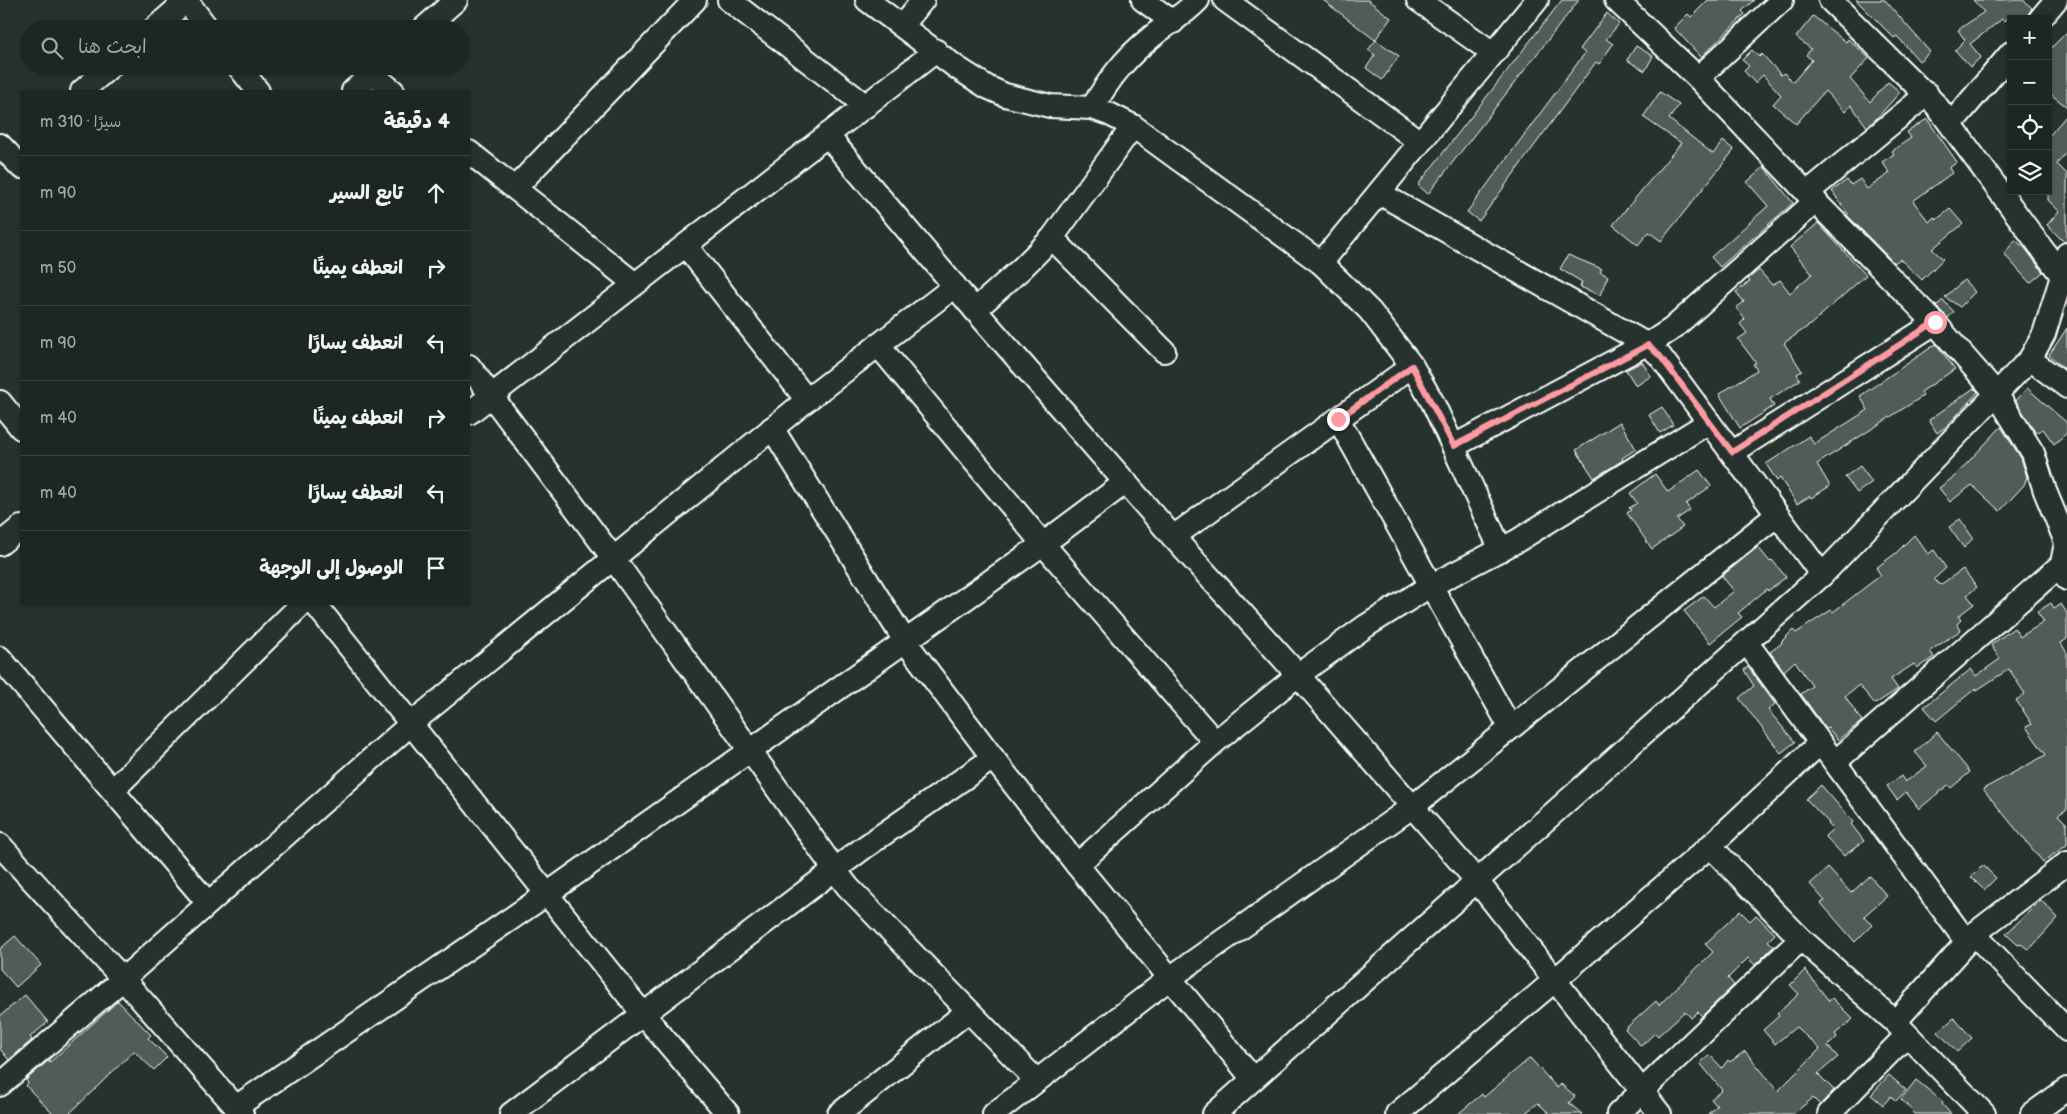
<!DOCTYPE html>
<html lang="ar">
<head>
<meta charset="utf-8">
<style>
	:root { --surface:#1c2622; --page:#252e2a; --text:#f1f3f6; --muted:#a0a5a5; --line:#3a4340 }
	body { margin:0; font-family:"Balsamiq Sans","Playpen Sans Arabic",sans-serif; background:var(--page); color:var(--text); direction:rtl }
	.controls { position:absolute; right:15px; top:15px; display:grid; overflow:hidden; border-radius:0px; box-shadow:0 1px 4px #0004 }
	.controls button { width:45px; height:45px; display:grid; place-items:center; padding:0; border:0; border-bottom:1px solid var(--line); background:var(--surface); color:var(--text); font:25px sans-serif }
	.stop { position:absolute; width:15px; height:15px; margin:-11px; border:4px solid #ff9aa2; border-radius:50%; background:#fff }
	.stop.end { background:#ff9aa2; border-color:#fff; box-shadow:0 1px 5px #0008 }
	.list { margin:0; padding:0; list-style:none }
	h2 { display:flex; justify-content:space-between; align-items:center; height:65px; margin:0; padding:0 20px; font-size:21px }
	h2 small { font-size:16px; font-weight:400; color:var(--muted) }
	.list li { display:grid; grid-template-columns:32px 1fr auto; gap:15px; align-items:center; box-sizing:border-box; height:75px; padding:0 20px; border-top:1px solid var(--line) }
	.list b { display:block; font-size:19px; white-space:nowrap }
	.list em { font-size:16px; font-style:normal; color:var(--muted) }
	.icon { flex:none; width:28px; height:28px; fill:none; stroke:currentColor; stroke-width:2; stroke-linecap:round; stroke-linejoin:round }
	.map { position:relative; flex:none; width:2067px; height:1114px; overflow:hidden; direction:ltr }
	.search { position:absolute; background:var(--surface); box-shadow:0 1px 4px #0004; left:20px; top:20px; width:450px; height:55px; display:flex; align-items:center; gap:12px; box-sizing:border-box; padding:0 18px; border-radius:28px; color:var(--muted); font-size:19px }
	.panel { position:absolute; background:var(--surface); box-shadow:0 1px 4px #0004; left:20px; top:90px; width:450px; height:515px; border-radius:0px; direction:rtl }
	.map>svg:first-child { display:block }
</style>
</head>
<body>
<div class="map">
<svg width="2067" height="1114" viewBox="0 0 2067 1114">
	<rect width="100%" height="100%" fill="#26332d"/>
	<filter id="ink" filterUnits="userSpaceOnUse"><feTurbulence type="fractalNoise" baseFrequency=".02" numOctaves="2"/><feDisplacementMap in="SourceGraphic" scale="10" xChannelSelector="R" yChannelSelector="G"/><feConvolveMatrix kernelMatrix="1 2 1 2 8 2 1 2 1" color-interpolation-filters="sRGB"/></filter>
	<g filter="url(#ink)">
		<g fill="#515c57" stroke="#fff">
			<path d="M1323,0H1368L1391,18L1375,40Z"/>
			<path d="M1562,0H1579L1428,194L1418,185Z"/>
			<path d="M1708,0H1754L1742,11L1745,14L1701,57L1674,28L1688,14L1691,17Z"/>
			<path d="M1856,0H1885L1930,52L1919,61L1897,36L1894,38Z"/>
			<path d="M1973,0H2023L2032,8L2025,19H2006L2004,21L2002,19L1970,44L1981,57L1970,67L1955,50L1965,40L1958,30L1984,12Z"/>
			<path d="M1607,13L1619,24L1606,39L1613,44L1599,64L1596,62L1479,221L1467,212L1585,53L1580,49Z"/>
			<path d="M1813,16L1846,42L1848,39L1869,58L1850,79L1870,102L1888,82L1900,92L1877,118L1867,127L1851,105L1845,112L1825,91L1796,124L1773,104L1781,95L1763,75L1755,83L1744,71L1749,66L1742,60L1752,50L1759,57L1762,54L1781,75L1784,73L1793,82L1812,60L1806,55L1811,49L1796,37Z"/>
			<path d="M2067,32V107L2048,92V51Z"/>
			<path d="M1376,40L1399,56L1382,80L1366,68L1375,55L1368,50Z"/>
			<path d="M1636,46L1653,56L1645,71L1627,60Z"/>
			<path d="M1660,92L1679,105L1669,119L1713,154L1723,141L1734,150L1661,241L1649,232L1638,245L1613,225L1681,143L1643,117Z"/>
			<path d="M2067,115V151L2057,164L2067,174V241L2064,242L2047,225L2059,211L2048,200V137Z"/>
			<path d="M1927,119L1957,162L1949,168L1952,173L1913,201L1929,222L1934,217L1936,220L1950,209L1963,224L1932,249L1943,259L1922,280L1900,259L1894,263L1847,215L1848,214L1832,191L1847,180L1851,185L1860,179L1867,189L1890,173L1882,162L1894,154L1892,151L1911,138L1907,132Z"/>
			<path d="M1764,167L1793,203L1720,267L1711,257L1768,206L1747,182Z"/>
			<path d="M1818,223L1866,275L1810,325L1784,343L1802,371L1797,374L1800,380L1770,399L1774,406L1740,428L1719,394L1757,370L1753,364L1756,363L1738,339L1747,333L1740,324L1745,319L1736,308L1744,302L1736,292L1750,281L1748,279L1759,270L1772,285L1780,280L1790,293L1812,274L1790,247Z"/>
			<path d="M2015,240L2024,247L2043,272L2030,283L2004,254Z"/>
			<path d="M1568,255L1602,269L1600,272L1608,276L1600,295L1580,287L1582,282L1560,269Z"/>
			<path d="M1964,280L1975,292L1960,307L1945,297Z"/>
			<path d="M1943,300L1954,312L1948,318L1936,306Z"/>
			<path d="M2067,328V371L2049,355Z"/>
			<path d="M1936,344L1955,369L1921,392L1923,396L1817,464L1830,486L1811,498L1810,496L1797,504L1780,478L1777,481L1766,464L1809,436L1814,444L1868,410L1860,396Z"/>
			<path d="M1642,362L1651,376L1636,386L1626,370Z"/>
			<path d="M1974,388L1978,392L1947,426L1937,433L1929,420Z"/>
			<path d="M2027,388L2067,423V433L2054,444L2043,429L2036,433L2016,401Z"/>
			<path d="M1662,407L1673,425L1660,433L1649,415Z"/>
			<path d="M1620,422L1636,449L1622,458L1623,460L1594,478L1576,450Z"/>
			<path d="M2001,427L2021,458L2027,477L2024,485L2000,511L1972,485L1950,502L1939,488L1955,476Z"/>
			<path d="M1860,466L1872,482L1857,493L1845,477Z"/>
			<path d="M1699,470L1711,486L1686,504L1690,510L1677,519L1683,527L1652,549L1627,513L1631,510L1629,508L1637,503L1630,493L1655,474L1668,492Z"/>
			<path d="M1960,519L1973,538L1964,548L1949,527Z"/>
			<path d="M1914,535L1928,554L1934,550L1946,568L1934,579L1940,585L1963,569L1977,587L1967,595L1974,604L1958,616L1961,620L1957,624L1961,630L1930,651L1934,657L1917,668L1914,664L1891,679L1898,689L1875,704L1859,685L1845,696L1862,721L1838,740L1828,728L1826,729L1801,694L1812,686L1795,661L1784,671L1770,652L1782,643L1781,642L1793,630L1796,633L1831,610L1833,612L1881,575L1876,568L1896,553Z"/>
			<path d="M1758,547L1770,562L1772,560L1786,577L1768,591L1767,589L1738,613L1742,617L1710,643L1684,611L1704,596L1714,607L1734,591L1722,576Z"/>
			<path d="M2051,603L2054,608L2061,604L2067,613V639L2061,643L2067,653V809L2058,815L2067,824V845L2043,862L1983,789L2046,755L2026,727L2032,724L2016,700L2025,694L2009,669L1977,690L1976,688L1936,721L1924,707L1971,669L1976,676L2000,659L1991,645L2014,628L2020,637L2044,622L2037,612Z"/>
			<path d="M1748,667L1775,704L1768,710L1795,742L1781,753L1739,698L1754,686L1744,670Z"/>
			<path d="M1937,732L1970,772L1951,788L1948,785L1919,809L1906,792L1897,800L1887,786L1901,776L1905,782L1927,766L1915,752Z"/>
			<path d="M1821,785L1853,822L1851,824L1864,841L1844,856L1825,836L1833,829L1828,824L1829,823L1806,799Z"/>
			<path d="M1983,865L1996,878L1984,890L1971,877Z"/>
			<path d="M1828,868L1851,893L1870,876L1887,896L1864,916L1872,925L1855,942L1821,903L1825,901L1810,884Z"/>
			<path d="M2041,900L2058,918L2029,950L2021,944L2018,945L2006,934Z"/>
			<path d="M1740,911L1750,921L1756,915L1775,934L1768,941L1774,946L1755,965L1748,958L1728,978L1734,985L1702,1016L1698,1012L1691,1018L1685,1011L1658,1036L1655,1033L1641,1046L1625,1029L1656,1001L1659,1005L1713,952L1705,944Z"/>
			<path d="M15,936L41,965L16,987L0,969V949Z"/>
			<path d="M1805,970L1829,1001L1832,998L1853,1019L1835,1034L1837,1037L1828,1046L1838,1057L1818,1074L1834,1090L1820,1105L1813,1098L1793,1114H1708L1717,1106L1711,1099L1722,1090L1700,1063L1710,1055L1722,1068L1728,1060L1730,1062L1745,1051L1778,1091L1820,1049L1796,1027L1775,1044L1763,1030L1779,1016L1777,1014L1799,994L1790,985Z"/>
			<path d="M25,995L48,1022L30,1037L32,1040L9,1060L0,1049V1016Z"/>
			<path d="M118,1001L151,1035L148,1038L167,1057L154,1070L134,1051L69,1114H53L26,1086L28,1083L26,1080L49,1060L50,1062Z"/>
			<path d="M1954,1018L1972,1038L1957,1052L1938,1032Z"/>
			<path d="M1530,1058L1557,1088L1561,1084L1575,1096L1569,1103L1582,1114H1550L1538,1103L1524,1114H1458L1482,1094L1484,1097Z"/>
			<path d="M1889,1075L1906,1090L1896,1101L1891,1096L1883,1105L1871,1095Z"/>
			<path d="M1916,1080L1943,1102L1942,1104L1951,1114H1915L1901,1099Z"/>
		</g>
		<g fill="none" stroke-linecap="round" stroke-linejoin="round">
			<defs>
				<g id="minor">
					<path d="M186,0L208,29"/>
					<path d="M729,0L866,106"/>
					<path d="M867,0L956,67L987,87L1005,95L1050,106L1092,108L1109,114L1133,126L1321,263L1370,311L1412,366L1433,403L1501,550"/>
					<path d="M1143,0L1173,22"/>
					<path d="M1225,0L1420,142"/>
					<path d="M1418,0L1493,53"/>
					<path d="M1616,0L1698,78L1807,193L1935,323L1996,393L2033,453L2045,491L2066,542L2062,564L2067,579"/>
					<path d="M1830,0L1936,105L2062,276"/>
					<path d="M2040,19L2056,0"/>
					<path d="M903,25L923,0"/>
					<path d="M154,29L187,0"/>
					<path d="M423,29L456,0"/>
					<path d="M238,66L258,91"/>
					<path d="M372,74L393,91"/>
					<path d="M1698,78L1782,0"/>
					<path d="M82,91L111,66"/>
					<path d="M353,91L381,66"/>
					<path d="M1092,108C1108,81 1124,59 1149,39C1165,25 1183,16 1198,0"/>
					<path d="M1951,124L2011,53"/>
					<path d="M827,135L975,310L1173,537L1298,675L1477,881L1660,1114"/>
					<path d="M0,145L21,167"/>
					<path d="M469,152L635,284"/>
					<path d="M515,188L695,0"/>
					<path d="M1379,193L1648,345L1660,356L1822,575"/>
					<path d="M1807,193L1927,94"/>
					<path d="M1052,238L1164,351"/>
					<path d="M686,246L807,400"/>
					<path d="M1321,263L1537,0"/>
					<path d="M975,310L1021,269L1052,238L1133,126"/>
					<path d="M878,345L1043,544L1215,742"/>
					<path d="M2030,359L2067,387"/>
					<path d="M469,366L613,558L835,870L848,887L1036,1080"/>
					<path d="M0,402L21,428"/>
					<path d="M469,413L936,51"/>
					<path d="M1338,419L1510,727"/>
					<path d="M772,428L905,641L993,758L1077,865L1253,1079"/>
					<path d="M1454,446L1658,338L1672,329L1816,201"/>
					<path d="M1733,452L1935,323"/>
					<path d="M1173,537L1412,366"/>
					<path d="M0,544L21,527"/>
					<path d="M315,604L643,1014L728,1114"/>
					<path d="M1747,643L1966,941"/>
					<path d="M0,658L208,903"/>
					<path d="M1835,762L2062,564"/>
					<path d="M113,790L302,604"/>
					<path d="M0,845L123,979L242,1114"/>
					<path d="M1710,846L1801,939L1895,1022L1984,1114"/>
					<path d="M1077,865L1215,742L1298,675L1366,626L1430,586L1517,541L1709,422"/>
					<path d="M1974,934L2067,1030"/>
					<path d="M1895,1022L1974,934L2067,863"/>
					<path d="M0,1085L123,979L412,723L807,400L955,286"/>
					<path d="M236,1107L547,894L1043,544L1126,482"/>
					<path d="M511,1114L862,849L993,758"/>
					<path d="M839,1114L968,1011"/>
					<path d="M994,1114L1170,978L1412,807L1777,515"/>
					<path d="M1214,1114L1822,575L2030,359L2044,334L2062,276V264L2067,254"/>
					<path d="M1397,1114L1554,981L1710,846L1820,743"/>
					<path d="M1618,1114L1801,939"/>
					<path d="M1829,1114L1907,1035"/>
					<path d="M2032,1114L2067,1089"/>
				</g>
			</defs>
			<use href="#minor" stroke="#fff" stroke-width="26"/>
			<use href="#minor" stroke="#26332d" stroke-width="22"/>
		</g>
	</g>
	<g fill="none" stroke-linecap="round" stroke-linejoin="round" filter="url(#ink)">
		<path stroke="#ff9aa2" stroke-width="6" d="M1338,419L1412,366L1454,446L1648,345L1660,356L1732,452L1935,322"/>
	</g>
</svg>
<div class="controls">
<button>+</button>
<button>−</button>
<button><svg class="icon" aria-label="locate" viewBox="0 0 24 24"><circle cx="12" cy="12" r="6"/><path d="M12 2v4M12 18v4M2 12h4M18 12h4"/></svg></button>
<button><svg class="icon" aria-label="layers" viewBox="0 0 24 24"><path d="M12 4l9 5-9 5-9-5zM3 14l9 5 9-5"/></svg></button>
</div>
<div class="stop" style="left:1935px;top:322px"></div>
<div class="stop end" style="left:1338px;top:419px"></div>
<div class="search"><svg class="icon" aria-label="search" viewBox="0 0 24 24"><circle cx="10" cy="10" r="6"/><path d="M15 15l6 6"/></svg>ابحث هنا</div>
<section class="panel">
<h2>4 دقيقة<small>سيرًا · 310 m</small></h2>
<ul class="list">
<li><svg class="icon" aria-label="ahead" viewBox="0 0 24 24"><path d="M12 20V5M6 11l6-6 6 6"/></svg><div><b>تابع السير</b></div><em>90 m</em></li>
<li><svg class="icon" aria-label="right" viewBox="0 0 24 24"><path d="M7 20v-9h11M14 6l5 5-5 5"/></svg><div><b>انعطف يمينًا</b></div><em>50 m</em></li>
<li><svg class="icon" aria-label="left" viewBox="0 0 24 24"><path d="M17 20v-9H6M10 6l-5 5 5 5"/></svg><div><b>انعطف يسارًا</b></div><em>90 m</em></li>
<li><svg class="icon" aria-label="right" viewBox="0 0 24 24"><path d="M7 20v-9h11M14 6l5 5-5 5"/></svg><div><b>انعطف يمينًا</b></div><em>40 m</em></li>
<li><svg class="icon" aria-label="left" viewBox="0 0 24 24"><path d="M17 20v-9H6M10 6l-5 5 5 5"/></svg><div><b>انعطف يسارًا</b></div><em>40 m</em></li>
<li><svg class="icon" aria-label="arrive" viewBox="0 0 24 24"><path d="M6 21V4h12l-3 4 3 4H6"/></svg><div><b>الوصول إلى الوجهة</b></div></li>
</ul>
</section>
</div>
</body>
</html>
